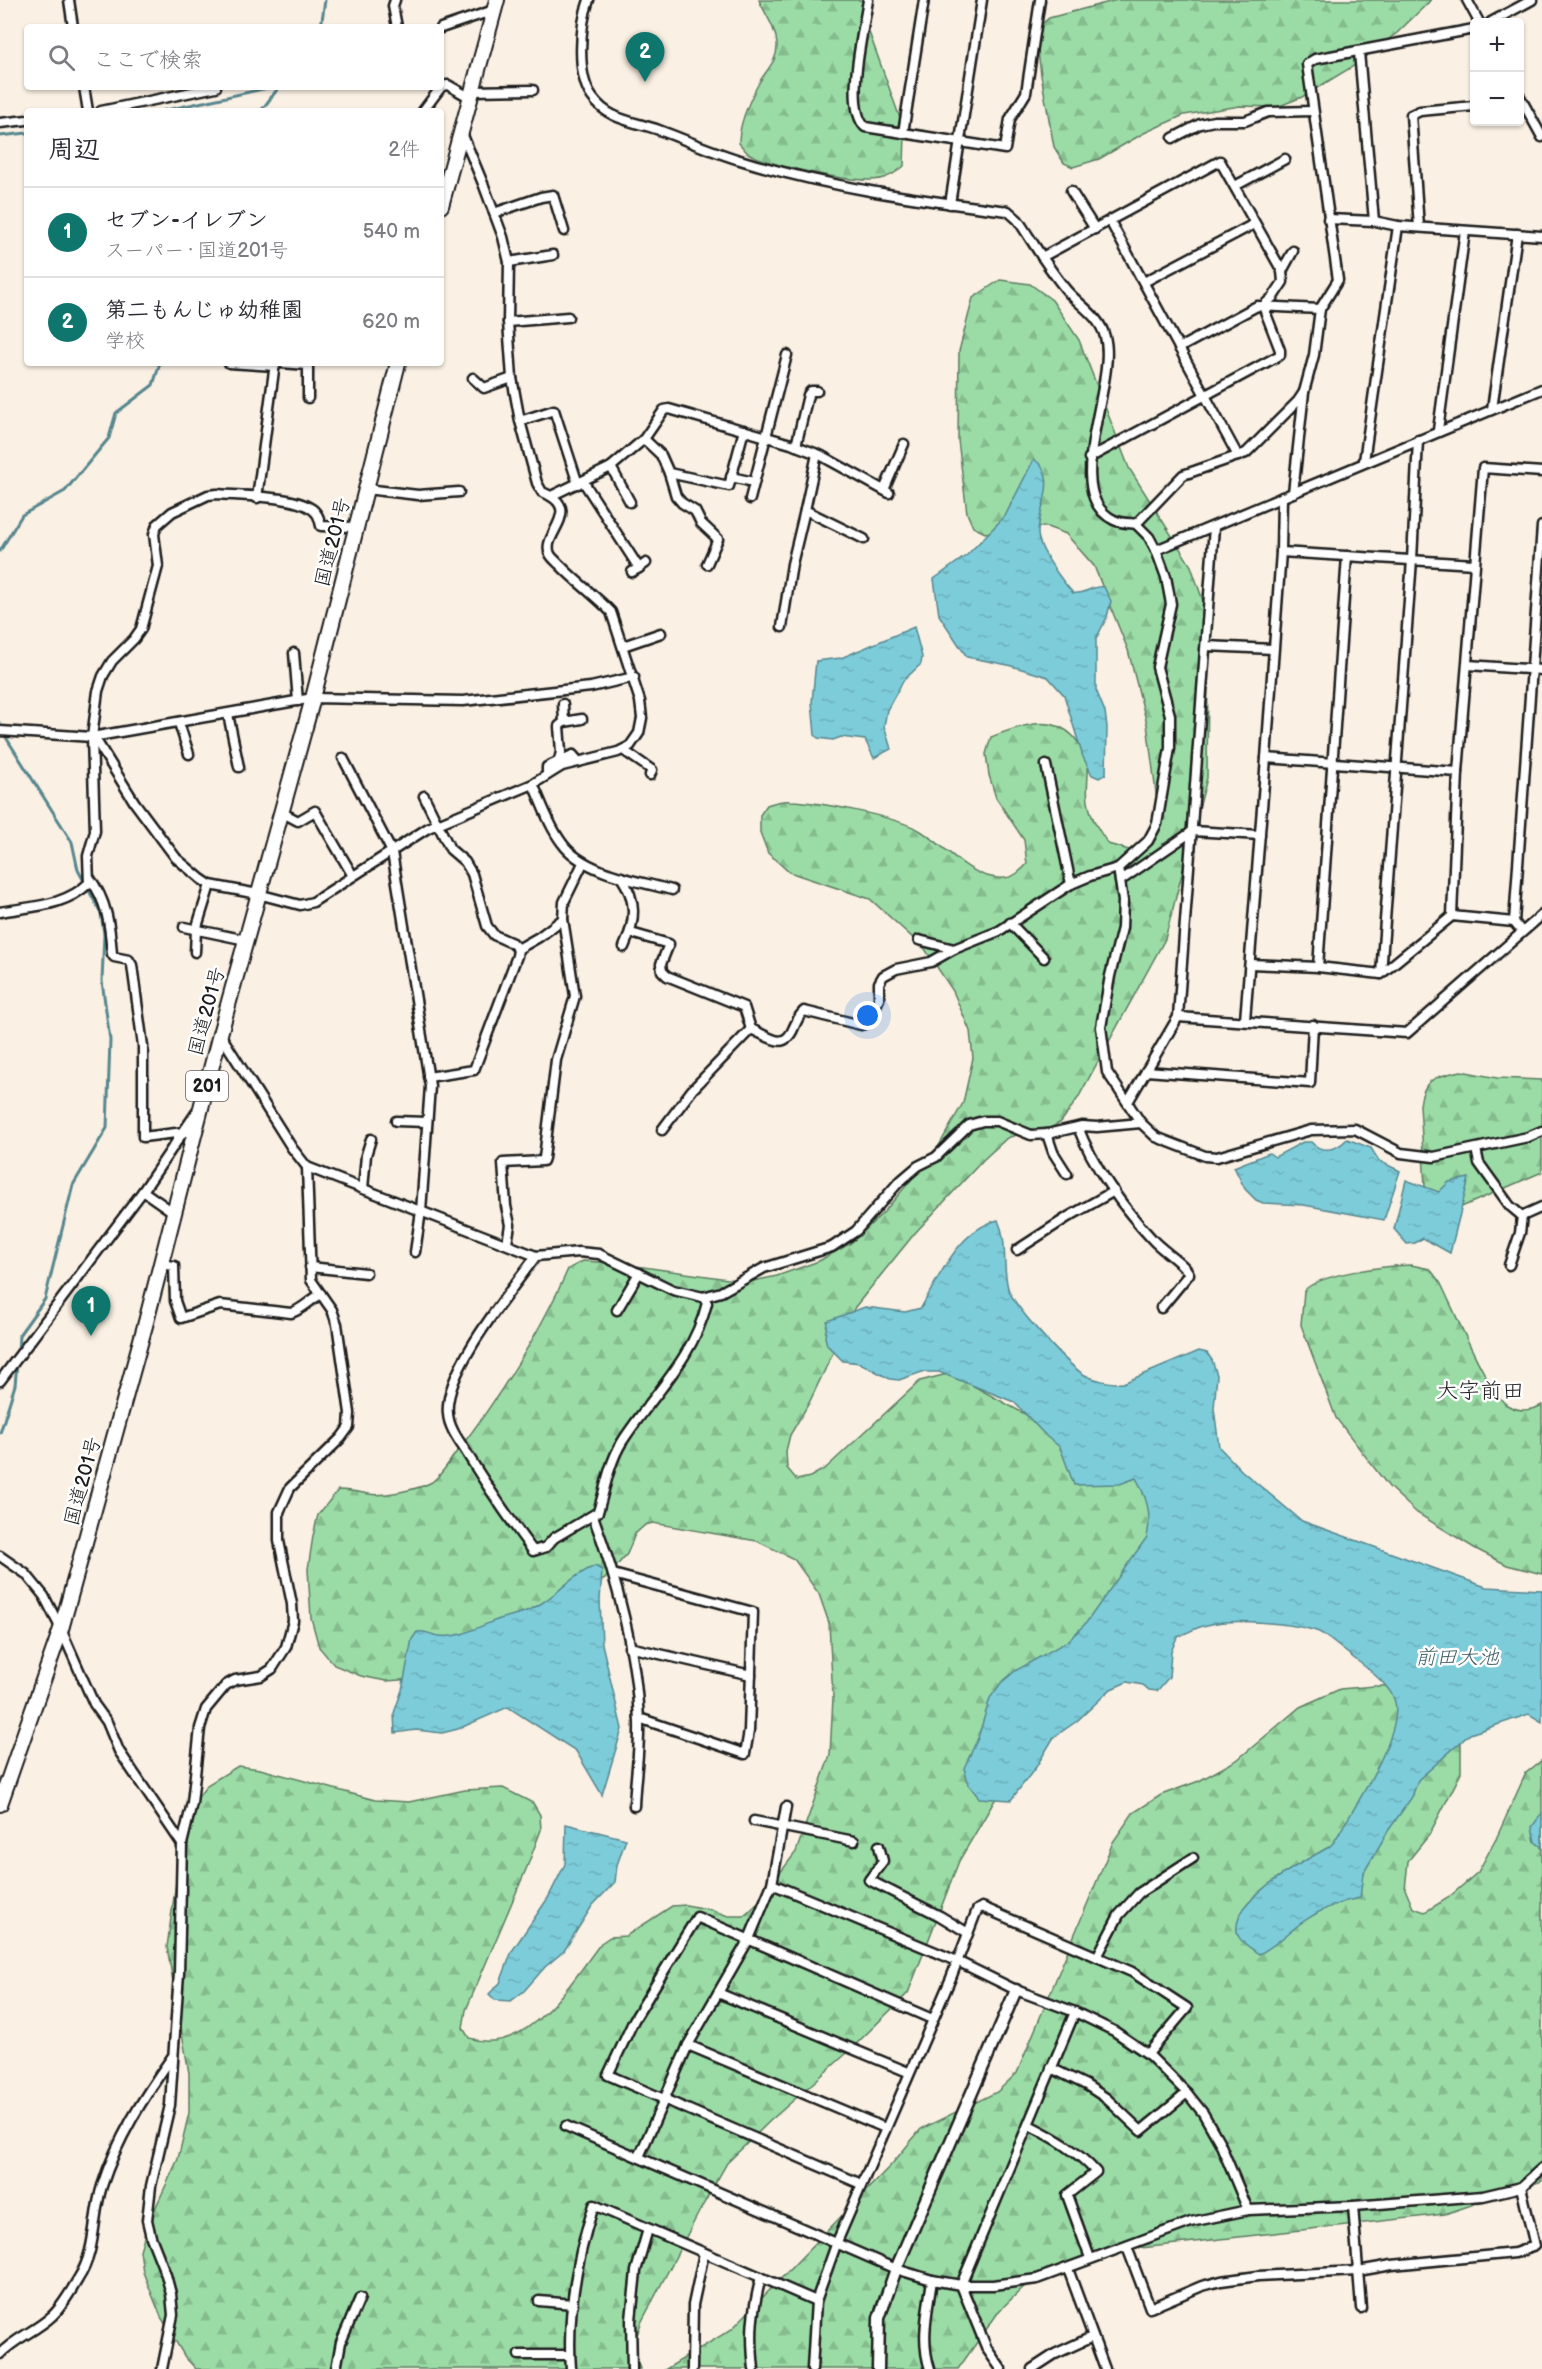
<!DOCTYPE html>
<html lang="ja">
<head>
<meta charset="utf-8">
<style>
	:root { --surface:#fff; --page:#f2f2f3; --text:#2b2b33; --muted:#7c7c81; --line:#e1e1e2; --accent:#0f766e }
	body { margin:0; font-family:"Balsamiq Sans","Klee One",sans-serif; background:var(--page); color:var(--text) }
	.controls { position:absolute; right:18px; top:18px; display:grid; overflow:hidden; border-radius:6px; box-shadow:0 2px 4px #0004 }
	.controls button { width:54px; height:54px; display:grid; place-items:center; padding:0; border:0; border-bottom:2px solid var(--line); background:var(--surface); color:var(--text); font:30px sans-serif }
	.you { position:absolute; left:868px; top:1016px; width:21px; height:21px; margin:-15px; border:4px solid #fff; border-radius:50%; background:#1a73e8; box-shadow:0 0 0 9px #1a73e833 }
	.badge { display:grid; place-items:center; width:39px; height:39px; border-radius:50%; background:var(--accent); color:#fff; font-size:20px; font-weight:700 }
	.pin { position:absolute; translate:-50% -50px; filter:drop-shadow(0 2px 3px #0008) }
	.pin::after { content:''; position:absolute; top:32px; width:21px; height:18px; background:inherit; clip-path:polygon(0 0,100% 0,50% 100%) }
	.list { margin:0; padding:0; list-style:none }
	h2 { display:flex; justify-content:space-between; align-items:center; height:78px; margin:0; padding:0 24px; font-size:26px }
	h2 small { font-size:20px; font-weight:400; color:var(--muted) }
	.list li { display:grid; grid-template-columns:39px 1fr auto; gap:18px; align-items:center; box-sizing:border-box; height:90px; padding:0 24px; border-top:2px solid var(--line) }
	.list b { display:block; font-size:22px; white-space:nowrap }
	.list p { margin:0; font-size:20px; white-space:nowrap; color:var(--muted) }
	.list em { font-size:20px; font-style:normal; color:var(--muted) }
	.icon { flex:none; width:33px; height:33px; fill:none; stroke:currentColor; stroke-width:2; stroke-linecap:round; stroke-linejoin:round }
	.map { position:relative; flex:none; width:1542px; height:2369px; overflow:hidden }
	.search { position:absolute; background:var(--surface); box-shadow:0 2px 4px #0004; left:24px; top:24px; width:420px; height:66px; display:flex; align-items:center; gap:15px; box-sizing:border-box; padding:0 21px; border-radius:6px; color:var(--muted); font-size:22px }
	.panel { position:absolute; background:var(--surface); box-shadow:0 2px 4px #0004; left:24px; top:108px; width:420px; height:258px; border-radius:6px }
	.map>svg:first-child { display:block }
</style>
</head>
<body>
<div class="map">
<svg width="1542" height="2369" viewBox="0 0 1542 2369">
	<defs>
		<pattern id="forest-firs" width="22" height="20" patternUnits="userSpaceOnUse" patternTransform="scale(1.5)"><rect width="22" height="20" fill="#9bdca6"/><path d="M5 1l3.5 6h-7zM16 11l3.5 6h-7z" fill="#85bc8e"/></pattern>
		<pattern id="water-ripples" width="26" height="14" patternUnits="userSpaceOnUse" patternTransform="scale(1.5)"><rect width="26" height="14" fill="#7dccda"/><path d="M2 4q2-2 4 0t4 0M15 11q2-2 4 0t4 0" fill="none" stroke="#6bafba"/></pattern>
	</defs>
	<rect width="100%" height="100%" fill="#faf0e3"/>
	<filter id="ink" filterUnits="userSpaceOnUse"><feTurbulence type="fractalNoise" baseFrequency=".0167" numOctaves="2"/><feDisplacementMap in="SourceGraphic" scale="12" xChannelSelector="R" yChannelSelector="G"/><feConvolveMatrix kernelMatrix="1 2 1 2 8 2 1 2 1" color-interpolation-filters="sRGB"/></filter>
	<g filter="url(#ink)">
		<g fill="url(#forest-firs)" stroke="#5c7c61" stroke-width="1.5">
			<path d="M759,0H862L865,21L905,132L904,166C896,173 890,177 880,179C856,184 769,166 748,153C745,151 742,146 739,143C739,122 750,99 760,81C768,68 778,60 777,44C776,28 765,14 759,0Z"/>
			<path d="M1117,0H1431L1397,33L1352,67L1302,97L1277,107L1240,106L1184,115L1144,133L1099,159L1073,167L1064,163L1054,147L1041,75L1037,43L1042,24L1049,18Z"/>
			<path d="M1000,280L1030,284L1052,300L1079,340L1129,468L1191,566L1212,627L1208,669L1207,778L1165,939L1078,1098L1061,1122L1045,1131H1029L1007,1138L984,1159L915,1233L855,1307L809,1403L790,1435L786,1451L787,1468L797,1480L810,1477L826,1468L920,1381L947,1374L970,1384L1122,1467L1146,1485L1166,1509L959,1861L908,1993L847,2053L770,2121L727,2163L698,2214L641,2323L633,2347L640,2369H196L185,2357L161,2317L143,2272L140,2250L148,2224L178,2159L189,2113V2073L167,1947L182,1839L196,1800L207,1785L238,1766L260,1769L375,1800L409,1802L465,1790L503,1788L533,1803L540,1815L541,1830L527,1867L466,2010L463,2028L469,2038C527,2058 571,1982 601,1943L610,1937L626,1936L672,1906L686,1905L712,1910L728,1916H744L755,1906L796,1852L830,1755L833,1698L829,1623L819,1594L794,1559L757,1541L653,1523L645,1525L635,1534L627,1554L605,1579L554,1611L414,1679L386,1681L361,1676L334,1665L319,1647L311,1618L308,1569L313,1536L318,1515L338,1490C349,1490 358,1492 369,1494C382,1497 420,1489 432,1482C441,1476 449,1462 455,1454C496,1403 542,1329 568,1269L583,1261L615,1263L749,1282L777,1276L819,1261L851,1243L884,1212L937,1149L963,1103L973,1058L970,1031L953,991L925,949L870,899L789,872L768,853L760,832V815L767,805C774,803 782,800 790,801C820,802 893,816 919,830C942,843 961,868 987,876C1005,881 1015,878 1027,864L1024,840L996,798L989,775L986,754L991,737C1017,727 1050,713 1073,736C1080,744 1087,754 1088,764C1089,778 1085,793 1089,806C1092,820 1100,832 1108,844L1129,850L1150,839L1159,816L1147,724L1128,650L1094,566L1066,534L1047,527H1023L985,533L973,527L967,513L958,440L959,351L973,298Z"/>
			<path d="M1461,1071L1497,1078L1542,1080V1172L1457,1209L1426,1202L1420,1105C1423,1078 1437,1076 1461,1071Z"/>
			<path d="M1411,1265L1430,1269L1441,1284C1453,1308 1489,1394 1507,1405C1518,1412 1531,1411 1542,1405V1574L1507,1565L1476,1549L1417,1513L1389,1487L1336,1418L1301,1325L1304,1291C1319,1273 1386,1266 1411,1265Z"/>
			<path d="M1375,1686H1419L1443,1715L1461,1742V1773L1429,1835L1408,1861L1405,1889L1413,1908L1425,1912L1448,1898L1478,1872L1496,1839L1526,1773L1542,1760V2181L1445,2214L1123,2250L1034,2277L1000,2310L958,2369H666L732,2329L892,2164L921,2129L997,2092L1017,2073L1113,1842L1133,1813L1161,1795L1199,1781L1237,1760L1300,1707L1340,1689Z"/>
		</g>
		<g fill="url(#water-ripples)" stroke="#56868e" stroke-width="1.5">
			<path d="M1034,459C1060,477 1038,508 1038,533C1038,549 1063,582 1073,593C1085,595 1092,585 1104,587L1111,601L1107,617L1096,639V690L1105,712L1107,727L1106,774L1099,778L1092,775L1083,757L1064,695L1048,677L1008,665L967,657L939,615L934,579L967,555L1005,516Z"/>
			<path d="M914,627L922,657L921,664L903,681L887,710L884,726L891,749L874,758L865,740L841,737L833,740L818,738L815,735L812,702L816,661L841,658Z"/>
			<path d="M1347,1139L1371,1148L1379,1161L1400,1171L1384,1220L1304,1205L1263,1203L1256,1200L1245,1189L1234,1167L1269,1153L1275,1157L1303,1142H1311C1322,1154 1337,1150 1347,1139Z"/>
			<path d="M1469,1178L1450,1253L1423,1238L1415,1243L1407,1244L1394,1229L1406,1180L1439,1192L1449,1182Z"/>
			<path d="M998,1220C1008,1242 1002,1265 1008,1288C1013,1306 1066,1363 1083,1374C1093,1380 1112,1384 1123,1383L1199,1351L1207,1353L1212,1360L1217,1375L1214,1408L1219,1447L1242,1471L1302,1521L1486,1587L1542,1590V1722L1529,1714L1470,1734L1418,1780L1412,1797L1388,1831L1363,1874L1360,1898C1341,1901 1320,1910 1304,1921C1288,1932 1276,1946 1259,1954C1252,1949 1238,1941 1237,1932C1232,1898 1304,1861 1329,1847L1334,1842C1351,1813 1403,1735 1395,1702C1392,1688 1370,1670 1359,1662C1350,1656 1326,1635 1319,1632C1294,1623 1232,1618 1207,1625C1197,1627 1187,1633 1177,1637L1171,1652L1169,1677L1157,1691L1149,1690L1143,1685L1127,1682L1111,1689L1077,1721L1054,1737L1036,1767L1011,1800L979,1798L969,1785L964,1768L978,1738L990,1698L1001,1683L1015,1671L1068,1641L1086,1623L1147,1537C1152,1514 1147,1498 1136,1478L1120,1484L1074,1485L1060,1447L1047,1437L1014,1402L939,1372H922L899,1380L890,1379L860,1363L843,1361L827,1345L825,1337L827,1321L865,1307L905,1312L921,1308C940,1275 959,1230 998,1220Z"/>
			<path d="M595,1566L602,1570L600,1600L602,1644L622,1729L602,1795L576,1751L508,1707L458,1729L442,1733L416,1730L395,1733L394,1713L402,1690L412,1639L417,1632C426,1630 430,1635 439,1636C460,1639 479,1626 497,1620C511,1615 524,1614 537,1606C558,1594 572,1575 595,1566Z"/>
			<path d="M1542,1813V1847L1535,1842L1532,1827Z"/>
			<path d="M566,1824L626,1839L617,1865L615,1882L592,1906L564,1951L545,1967L524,1991L511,2001L495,2000L489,1994L500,1983L512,1951L548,1898L565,1864Z"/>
		</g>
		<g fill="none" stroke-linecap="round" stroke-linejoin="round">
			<g stroke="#56868e" stroke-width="3">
				<path d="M321,27L325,0"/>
				<path d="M162,111L272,87"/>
				<path d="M261,111L279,87"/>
				<path d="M0,136L27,133"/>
				<path d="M0,551L22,515L65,491L109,438L116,413L153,385L160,363"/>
				<path d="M0,723L7,739L72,842L78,870L101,913L104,934L102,981L110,1040L107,1128L73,1185L45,1299L19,1335L18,1353"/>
				<path d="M0,1433L15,1385L17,1363"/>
			</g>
			<defs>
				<g id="minor">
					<path d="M69,0L73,27"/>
					<path d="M395,0L393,6L397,27"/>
					<path d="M589,0C580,24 576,75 592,97C609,121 634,121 659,130C686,140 713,152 740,160C827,187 918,200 1008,211L1018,220C1034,244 1049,270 1068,292C1082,307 1100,317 1105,337C1118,383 1059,494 1114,520C1120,523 1129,523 1136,524L1183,475L1246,453L1298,401L1304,392"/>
					<path d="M868,0C864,29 844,106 865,127L1005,149L1010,119L1026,93L1040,0"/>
					<path d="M1467,0L1479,22"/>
					<path d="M1491,22L1532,0"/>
					<path d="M441,28L494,10"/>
					<path d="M1359,52L1374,221"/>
					<path d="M441,86L448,85L469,97"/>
					<path d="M84,87L88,111"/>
					<path d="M471,91L533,90"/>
					<path d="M1520,97L1542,137"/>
					<path d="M101,111L216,87"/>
					<path d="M423,111L441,87"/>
					<path d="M0,123L27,120"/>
					<path d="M903,133L924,0"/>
					<path d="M1173,138L1200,124L1214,121H1245L1268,112L1313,111"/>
					<path d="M1235,186L1285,159"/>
					<path d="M1071,191L1095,229"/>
					<path d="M950,204L982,0"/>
					<path d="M494,213L541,197L553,195L564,231"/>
					<path d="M1328,219L1374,221L1398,226L1542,236"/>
					<path d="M1110,221L1238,456"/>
					<path d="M1419,227L1411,115L1420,111L1474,106"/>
					<path d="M1042,257L1220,161L1282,271L1283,282L1273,297L1263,306"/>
					<path d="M509,262L553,255"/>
					<path d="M1282,271L1293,251"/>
					<path d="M1144,282L1254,224"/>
					<path d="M508,322L568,317"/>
					<path d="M1179,348L1257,306L1320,309"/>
					<path d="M229,363L275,366"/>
					<path d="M281,363L308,365V398"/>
					<path d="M473,378L484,388L512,378"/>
					<path d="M1492,409L1517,234"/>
					<path d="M520,421L554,410L578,484"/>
					<path d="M1438,430L1465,231"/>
					<path d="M644,439L661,455L669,473L729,486L744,430"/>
					<path d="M796,446L808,395L811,391H817"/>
					<path d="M817,454L805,510L864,539"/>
					<path d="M1089,458L1280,355V350L1263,306"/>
					<path d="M1364,461L1398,226"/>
					<path d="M611,467L630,502"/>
					<path d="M669,473L676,496L682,503L695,511L701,523L718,539L707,564"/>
					<path d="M731,477L754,482"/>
					<path d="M583,481L639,568L632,572"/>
					<path d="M366,489L418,495L459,492"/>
					<path d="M884,490L904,444"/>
					<path d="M1293,493L1304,392L1314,355L1320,309L1338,280L1307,64L1315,59L1474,29"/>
					<path d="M551,496L611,467L644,439L664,410L669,409L791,444L820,455L889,493"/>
					<path d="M257,498L275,363"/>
					<path d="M750,499L787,355"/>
					<path d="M1156,550L1542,389"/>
					<path d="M1281,552L1474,564"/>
					<path d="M639,568L646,563"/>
					<path d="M782,627L792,564L805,510"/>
					<path d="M623,646L661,633"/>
					<path d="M1206,646L1273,649"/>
					<path d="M294,653L298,701"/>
					<path d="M1468,665L1542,670"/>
					<path d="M563,704L564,722"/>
					<path d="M228,714L239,767"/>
					<path d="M179,723L189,754"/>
					<path d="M0,731L92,737L313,698L463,701L591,687L634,677"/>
					<path d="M94,737L135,803L176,858L201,879L210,885L258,894L300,905L313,902L428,828L533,784L562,766L618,752L630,746L639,733L642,718L640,701L611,612C595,595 576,582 560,565C557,562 552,558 550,554C540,535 586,509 542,492L537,483L520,421L512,378L508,322L509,262L503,237L484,186L462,133"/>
					<path d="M623,750L652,770L650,775"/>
					<path d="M343,758L392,852L430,1086L421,1211L415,1252"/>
					<path d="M1266,758L1458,772"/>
					<path d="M559,760L561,752L559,726L564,722L582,719"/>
					<path d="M1046,765L1071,884"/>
					<path d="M547,775V767L573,755L579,762"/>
					<path d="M533,784C542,804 549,826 562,843C583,873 638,881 672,890"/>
					<path d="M424,796L450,849L465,862L472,874L487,926L494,935L512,943L518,949"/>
					<path d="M281,812L298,821L315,811L353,876"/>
					<path d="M1118,868L1123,901L1122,928L1110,976L1101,1027L1107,1072L1141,1123L1156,1137L1205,1156L1217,1157L1311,1130L1355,1129L1401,1153L1434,1157L1528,1137L1542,1131"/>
					<path d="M89,877C107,901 110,925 112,954L114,957L129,960L132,965L143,1046V1137L184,1132"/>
					<path d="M621,877C637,900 636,921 624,947"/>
					<path d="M1120,881L1193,831L1260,835"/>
					<path d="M0,912C32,906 64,907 89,883L88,856L95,831L92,737L98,691L103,676L112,661L134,639L141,629L158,566L154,534L157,525L172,512L208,495L217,494C239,496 303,495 316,513C319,516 320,522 321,526L356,527"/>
					<path d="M1452,916L1458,772L1483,468L1542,472"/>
					<path d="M563,919L564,902L583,863"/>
					<path d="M1514,922L1542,526"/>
					<path d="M1010,923L1044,958"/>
					<path d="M184,927L246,940"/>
					<path d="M631,933L669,944L661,964L662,971L667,976L744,1007L751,1029C770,1037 784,1052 794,1027C797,1021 799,1015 804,1011L861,1025L868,1023L879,999V983L883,976L896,969L931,962L954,949"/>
					<path d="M919,940L954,949L999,931L1071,884L1090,876L1118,868L1148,841L1157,824L1170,748V715L1157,667L1171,604L1166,577L1156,550L1149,537L1136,524"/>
					<path d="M195,952L196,930L210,885"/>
					<path d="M1251,964L1318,967L1381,974L1452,916L1514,922L1522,932"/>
					<path d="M1318,967L1347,556"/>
					<path d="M1381,974L1412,560L1418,440"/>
					<path d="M1178,1017L1407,1033L1542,915"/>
					<path d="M1245,1020L1266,758L1281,552L1282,497"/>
					<path d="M220,1034L292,1148L307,1167L536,1256L579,1252L599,1254L673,1290L703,1297L721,1292L764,1268L832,1247L856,1231L898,1183L918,1166L936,1157L969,1125L983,1121H997L1031,1135L1047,1134L1082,1126L1097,1127L1141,1123"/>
					<path d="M1146,1071L1310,1083L1313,1025"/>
					<path d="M428,1077L474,1070L517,956L518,949L539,937L563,919L575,996L556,1060L544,1158L543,1161L503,1163L506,1206L510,1225L507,1243"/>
					<path d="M1128,1102L1178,1017L1214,527"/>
					<path d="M396,1121L427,1122"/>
					<path d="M1078,1127C1092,1165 1124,1209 1152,1239C1160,1249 1186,1265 1189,1274L1161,1308"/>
					<path d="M662,1130L692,1090L751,1029"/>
					<path d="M1047,1134L1053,1152L1067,1174"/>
					<path d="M1476,1149L1479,1163L1510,1206L1522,1216L1542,1207"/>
					<path d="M363,1189L366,1155L371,1139"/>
					<path d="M143,1191L173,1212"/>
					<path d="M1017,1250L1068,1217L1114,1191"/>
					<path d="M536,1256C511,1291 443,1371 448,1414C449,1429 461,1443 468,1455C488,1488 510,1520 533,1551L546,1547L554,1538L598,1512C605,1489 609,1463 622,1442C652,1395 693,1360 707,1303L703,1297"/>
					<path d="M160,1264L174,1266L175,1301L181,1318L220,1305L291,1313C303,1309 310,1300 321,1294"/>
					<path d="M1509,1265L1520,1233L1522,1216"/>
					<path d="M310,1267L366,1273"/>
					<path d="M617,1310L639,1273"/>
					<path d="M0,1381L143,1191L196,1113"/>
					<path d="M593,1516C617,1579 637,1655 639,1723C640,1750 635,1778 634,1806"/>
					<path d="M0,1556L26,1574L44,1596L61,1629L94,1704L107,1722L119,1751L182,1844"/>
					<path d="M613,1574L753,1612L749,1731L745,1754L639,1718"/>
					<path d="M629,1647L751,1675"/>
					<path d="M754,1821L854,1841"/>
					<path d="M879,1846L883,1861L869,1880L940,1916L968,1933"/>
					<path d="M772,1884L957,1961L1016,1990L1075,2012L1114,2031L1148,2054L1187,2093L1203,2113L1220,2143L1248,2210"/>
					<path d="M1097,1957L1119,1915L1139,1893L1193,1858"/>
					<path d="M718,1993L908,2072"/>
					<path d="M688,2045L885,2128"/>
					<path d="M1051,2068L1086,2085L1106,2098L1141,2131L1187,2093"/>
					<path d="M1029,2125C1055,2138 1076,2150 1096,2172L1067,2195L1090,2258"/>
					<path d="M566,2126L896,2269L932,2280L961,2285H993L1037,2279L1191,2222L1248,2210L1353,2206L1483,2196L1521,2187L1542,2168"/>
					<path d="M639,2157L688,2045L749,1939L772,1884L786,1807"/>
					<path d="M861,2184L608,2075L634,2020L697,1917L932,2019"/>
					<path d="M1353,2206L1361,2308"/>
					<path d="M1127,2247L1150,2308L1202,2286L1221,2281L1258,2276L1358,2271L1392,2265L1515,2253L1535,2246L1521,2187"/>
					<path d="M1068,2269L1105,2369"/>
					<path d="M539,2301L573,2304"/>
					<path d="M0,2354C15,2338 36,2331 52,2316C62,2307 71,2291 78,2279C97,2250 92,2217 102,2186C117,2139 143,2098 172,2057"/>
					<path d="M519,2355H570"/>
					<path d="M162,2369L173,2315L171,2294L166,2275L151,2237L147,2220L151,2186L170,2105L179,1973L182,1844L192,1803L200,1728L206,1709L226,1685L235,1680L261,1676L272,1669L286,1647L293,1621L292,1604L279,1541V1512L290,1488L341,1438L349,1427L350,1413L337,1324L332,1310L311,1280L307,1167"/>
					<path d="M336,2369L341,2342L360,2298"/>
					<path d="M571,2369C567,2315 577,2257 594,2205L816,2301"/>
					<path d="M632,2369L631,2320L636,2271L648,2229"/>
					<path d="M692,2369L693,2305L704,2253"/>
					<path d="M754,2369C750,2332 752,2313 761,2277"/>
					<path d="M812,2369L816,2301L837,2242L951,1978L977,1910L982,1907L1132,1972L1187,2008L1148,2054"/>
					<path d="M930,2369C920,2340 928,2309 932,2280"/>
					<path d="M1001,2369L987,2349L961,2285L1075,2012"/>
					<path d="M1032,2369L1055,2354L1092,2337"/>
				</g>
				<path id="tertiary" d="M878,2369L879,2318L896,2269L1016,1990"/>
				<g id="trunk">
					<path d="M441,206L497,0"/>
					<path d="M0,1804L61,1629L146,1322L220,1034L313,698L398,363"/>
				</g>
			</defs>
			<use href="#minor" stroke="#1c1c1c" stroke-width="13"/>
			<use href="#tertiary" stroke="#1c1c1c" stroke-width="15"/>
			<use href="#trunk" stroke="#1c1c1c" stroke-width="18"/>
			<use href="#minor" stroke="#fff" stroke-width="8"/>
			<use href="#tertiary" stroke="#fff" stroke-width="10"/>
			<use href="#trunk" stroke="#fff" stroke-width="14"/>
		</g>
	</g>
	<g text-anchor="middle" stroke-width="5" stroke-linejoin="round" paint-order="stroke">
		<rect fill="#fff" stroke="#606060" stroke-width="1.5" x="186" y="1071" width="42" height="30" rx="4.5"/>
		<g font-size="18" font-weight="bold" fill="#1c1c1c">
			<text x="207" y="1092">201</text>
		</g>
		<g font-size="20" fill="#1c1c1c" stroke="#fff">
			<text transform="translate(332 542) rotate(-76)" y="7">国道201号</text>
			<text transform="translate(206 1011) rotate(-75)" y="7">国道201号</text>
			<text transform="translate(82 1481) rotate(-75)" y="7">国道201号</text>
		</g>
		<g font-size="21" font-style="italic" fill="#436268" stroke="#fff">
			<text x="1457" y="1664">前田大池</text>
		</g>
		<g font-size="22" fill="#1c1c1c" stroke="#fff">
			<text x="1480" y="1398">大字前田</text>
		</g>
	</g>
</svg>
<div class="controls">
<button>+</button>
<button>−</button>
</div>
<div class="you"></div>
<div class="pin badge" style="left:91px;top:1336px">1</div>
<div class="pin badge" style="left:645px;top:82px">2</div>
<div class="search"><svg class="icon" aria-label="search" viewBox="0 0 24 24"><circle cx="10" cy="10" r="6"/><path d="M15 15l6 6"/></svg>ここで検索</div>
<section class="panel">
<h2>周辺<small>2件</small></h2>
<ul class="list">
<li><span class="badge">1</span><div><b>セブン-イレブン</b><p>スーパー · 国道201号</p></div><em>540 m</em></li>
<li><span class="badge">2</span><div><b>第二もんじゅ幼稚園</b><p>学校</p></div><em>620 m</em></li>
</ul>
</section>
</div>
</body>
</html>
